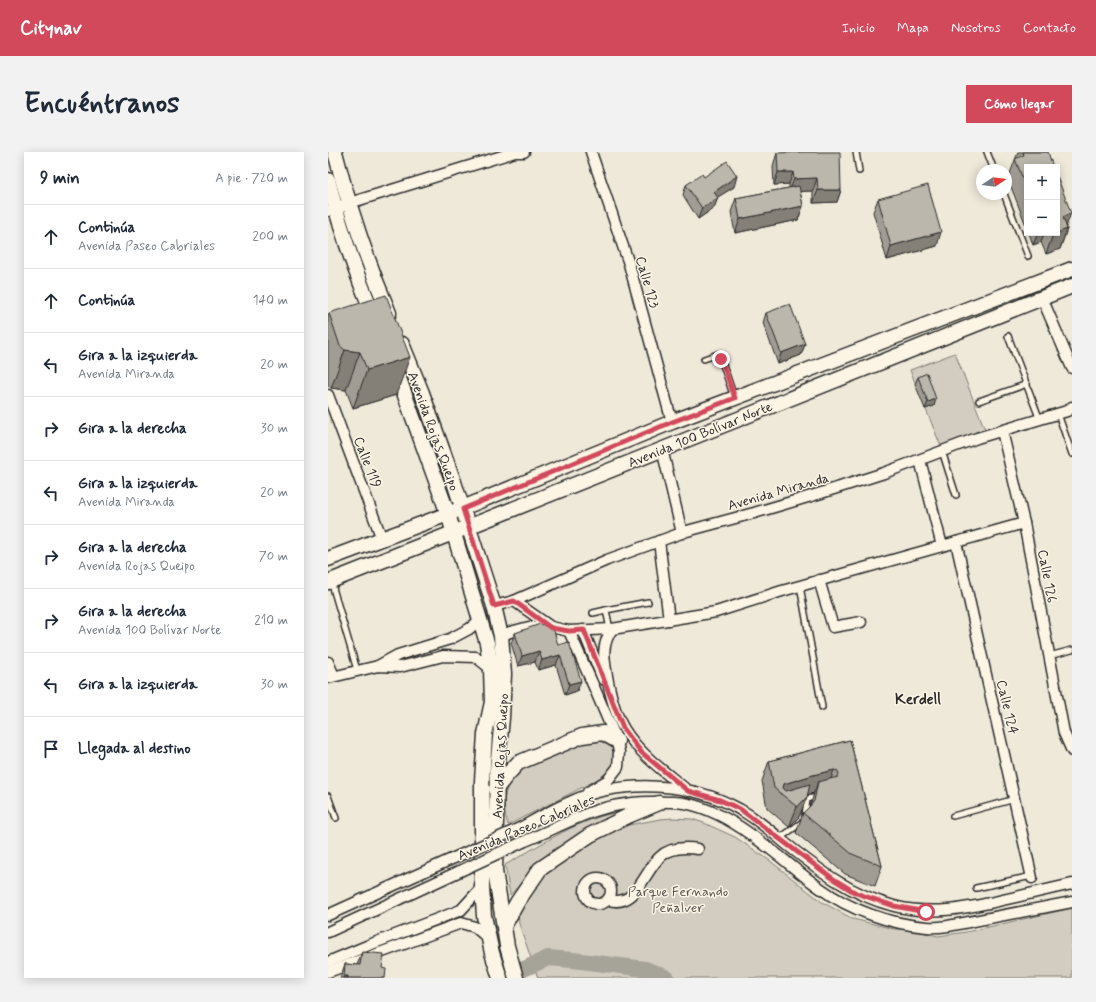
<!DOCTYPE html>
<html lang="es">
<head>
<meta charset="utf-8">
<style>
	:root { --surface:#fff; --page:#f2f2f3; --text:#1f2937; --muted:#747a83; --line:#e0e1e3; --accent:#d1495b }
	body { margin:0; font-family:Mynerve,sans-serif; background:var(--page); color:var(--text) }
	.controls { position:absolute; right:12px; top:12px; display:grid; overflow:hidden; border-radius:0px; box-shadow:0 2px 10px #0003 }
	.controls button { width:36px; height:36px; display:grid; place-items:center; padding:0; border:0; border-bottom:1px solid var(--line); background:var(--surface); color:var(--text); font:20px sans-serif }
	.compass { position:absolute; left:648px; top:12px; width:36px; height:36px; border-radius:50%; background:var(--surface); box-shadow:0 2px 10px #0003; rotate:77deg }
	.stop { position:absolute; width:12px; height:12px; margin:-9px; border:3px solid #d1495b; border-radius:50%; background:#fff }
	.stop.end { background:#d1495b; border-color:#fff; box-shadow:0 1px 4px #0008 }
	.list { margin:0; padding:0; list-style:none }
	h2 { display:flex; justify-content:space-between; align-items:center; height:52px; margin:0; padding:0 16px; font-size:17px }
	h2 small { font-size:13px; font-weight:400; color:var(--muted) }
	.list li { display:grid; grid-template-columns:26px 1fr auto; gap:12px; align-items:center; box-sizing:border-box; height:64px; padding:0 16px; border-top:1px solid var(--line) }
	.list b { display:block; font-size:15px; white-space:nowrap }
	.list p { margin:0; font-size:13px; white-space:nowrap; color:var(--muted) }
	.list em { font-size:13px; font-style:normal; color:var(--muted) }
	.icon { flex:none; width:22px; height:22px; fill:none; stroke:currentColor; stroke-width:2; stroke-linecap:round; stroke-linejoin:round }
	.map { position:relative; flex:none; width:744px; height:826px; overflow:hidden; border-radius:0px }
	header { display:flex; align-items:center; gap:24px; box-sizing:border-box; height:56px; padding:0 20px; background:var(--accent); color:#fff }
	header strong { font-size:19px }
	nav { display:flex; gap:22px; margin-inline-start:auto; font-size:14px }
	.intro { display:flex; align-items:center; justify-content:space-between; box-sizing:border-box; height:96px; padding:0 24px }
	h1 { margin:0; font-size:28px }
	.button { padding:10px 18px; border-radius:0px; background:var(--accent); color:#fff; font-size:14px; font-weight:700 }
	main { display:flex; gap:24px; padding:0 24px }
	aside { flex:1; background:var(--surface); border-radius:0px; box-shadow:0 2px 10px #0003 }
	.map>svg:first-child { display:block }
</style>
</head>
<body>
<header>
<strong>Citynav</strong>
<nav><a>Inicio</a><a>Mapa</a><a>Nosotros</a><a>Contacto</a></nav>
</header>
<div class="intro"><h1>Encuéntranos</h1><a class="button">Cómo llegar</a></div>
<main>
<aside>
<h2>9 min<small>A pie · 720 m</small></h2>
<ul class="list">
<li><svg class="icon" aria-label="ahead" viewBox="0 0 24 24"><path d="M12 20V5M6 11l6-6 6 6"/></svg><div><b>Continúa</b><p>Avenida Paseo Cabriales</p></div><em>200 m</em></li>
<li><svg class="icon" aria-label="ahead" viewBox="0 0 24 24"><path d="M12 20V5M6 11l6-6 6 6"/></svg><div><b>Continúa</b></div><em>140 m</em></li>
<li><svg class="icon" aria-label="left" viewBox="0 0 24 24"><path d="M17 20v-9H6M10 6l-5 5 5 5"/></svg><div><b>Gira a la izquierda</b><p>Avenida Miranda</p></div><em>20 m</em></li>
<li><svg class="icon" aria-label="right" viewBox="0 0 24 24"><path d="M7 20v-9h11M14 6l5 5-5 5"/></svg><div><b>Gira a la derecha</b></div><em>30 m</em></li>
<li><svg class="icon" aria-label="left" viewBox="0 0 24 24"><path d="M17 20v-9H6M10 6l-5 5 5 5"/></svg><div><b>Gira a la izquierda</b><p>Avenida Miranda</p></div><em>20 m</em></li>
<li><svg class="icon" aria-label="right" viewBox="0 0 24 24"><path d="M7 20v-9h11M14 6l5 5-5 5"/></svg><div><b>Gira a la derecha</b><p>Avenida Rojas Queipo</p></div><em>70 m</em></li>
<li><svg class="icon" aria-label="right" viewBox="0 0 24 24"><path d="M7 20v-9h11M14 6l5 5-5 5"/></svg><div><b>Gira a la derecha</b><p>Avenida 100 Bolívar Norte</p></div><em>210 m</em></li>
<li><svg class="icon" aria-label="left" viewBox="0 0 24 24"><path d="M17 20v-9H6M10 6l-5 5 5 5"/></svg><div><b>Gira a la izquierda</b></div><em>30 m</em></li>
<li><svg class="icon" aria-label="arrive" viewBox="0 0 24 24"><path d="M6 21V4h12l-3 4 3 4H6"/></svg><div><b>Llegada al destino</b></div></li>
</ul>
</aside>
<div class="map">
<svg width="744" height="826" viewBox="0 0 744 826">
	<rect width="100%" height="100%" fill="#efe9da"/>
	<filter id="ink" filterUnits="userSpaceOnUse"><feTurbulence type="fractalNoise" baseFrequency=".025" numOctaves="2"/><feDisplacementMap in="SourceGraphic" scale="8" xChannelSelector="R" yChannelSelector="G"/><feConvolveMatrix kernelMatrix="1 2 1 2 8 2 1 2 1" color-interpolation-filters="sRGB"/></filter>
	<g filter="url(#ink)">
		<g fill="#d2cdc0" stroke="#7e7c76">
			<path d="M627,201L658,280L614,297L582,218Z"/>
			<path d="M273,587L284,594L286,602V613L277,622L265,630L180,673C172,650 176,629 197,614C205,609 215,607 223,604C236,599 250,593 263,588Z"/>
			<path d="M297,659L198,726L182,743L177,713C214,692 253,665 297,659Z"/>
			<path d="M345,666L364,667L376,671L407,685L441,708L494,750L525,767L566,777L585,778L610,784L638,780L744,756V826H210L191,772L190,759L211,729L221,718L252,695L290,675L332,667Z"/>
		</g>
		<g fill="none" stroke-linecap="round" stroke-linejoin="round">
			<path stroke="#a6a399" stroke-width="16" d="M176,826L220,806L245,808L317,817L339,826"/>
			<defs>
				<g id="lane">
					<path d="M528,0L531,19"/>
					<path d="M659,0L666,18"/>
					<path d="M676,42L700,104"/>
					<path d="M680,184L712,268"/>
					<path d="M376,207L390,202L392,204L406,245"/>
					<path d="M651,249L699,232"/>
					<path d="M730,262L744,302"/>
					<path d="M614,299L628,343"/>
					<path d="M3,429L29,518"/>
					<path d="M472,434L494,555"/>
					<path d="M265,461L278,458"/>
					<path d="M282,477L278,458L320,450"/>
					<path d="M721,504L744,498"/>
					<path d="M0,644L8,666"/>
					<path d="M477,664L479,647L490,645"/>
					<path d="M625,664L687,647"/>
					<path d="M452,686L473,671"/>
					<path d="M648,736L704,724"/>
				</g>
				<g id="street">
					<path d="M263,0L301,112L344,270"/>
					<path d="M0,59L28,49L187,0H196"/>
					<path d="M714,146L744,216"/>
					<path d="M0,243L54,387"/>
					<path d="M674,279L696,371L736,581L744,599"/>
					<path d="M334,297L354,381"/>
					<path d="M592,308L614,394"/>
					<path d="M331,389L341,468"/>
					<path d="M628,390L704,726"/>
					<path d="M491,428L505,475L533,470"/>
					<path d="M186,449L223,475"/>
					<path d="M166,454L186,449L279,408L359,379L426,361L490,342L556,321L649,286L739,259L744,255"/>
					<path d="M284,477C273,494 276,506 279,524C282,541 287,562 296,577C312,603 337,620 360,639"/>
					<path d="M255,478L275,527"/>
					<path d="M241,479L266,535L289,589L291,600L290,615L280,628L260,640"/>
					<path d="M173,484L182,480L201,475H223L241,479L284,477L388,460L454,439L696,371"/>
					<path d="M0,510L6,524"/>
					<path d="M50,514L70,503L122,487L141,477L153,467"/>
					<path d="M0,526L50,514L72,515L115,504L148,505L163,517"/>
					<path d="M194,675C210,666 227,656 244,649C294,627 364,630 411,657C428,666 443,679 457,691C491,718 523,743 566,754C604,764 641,756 679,747C701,742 722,737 744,732"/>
					<path d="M197,689C220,680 243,667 267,659C290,651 320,649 345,650C399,652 450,706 492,736C522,758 562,772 599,775C606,776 613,775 620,774L744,750"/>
					<circle cx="270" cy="739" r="13"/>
					<path d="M281,748C309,756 316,719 332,705C342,695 357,695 370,697"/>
					<path d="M0,763L126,706"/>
					<path d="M0,780L132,719"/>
					<path d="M0,810L41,793L133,758L154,735"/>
					<path d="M0,820L133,771L147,775L161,787"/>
				</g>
				<g id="secondary">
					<path d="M7,0C21,55 39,109 61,161"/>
					<path d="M0,28C12,75 27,121 47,166"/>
					<path d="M74,192L94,241L126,330L166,454L173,484L176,522L174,566L169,618L167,719L179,794L188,826"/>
					<path d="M66,213L120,362L159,491L163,517L164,550L157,582L154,629V735L156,764L164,801L172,826"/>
					<path d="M0,407L120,362L344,270L744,117"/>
					<path d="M0,430L140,375L744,134"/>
					<path d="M168,637L178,624L190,611L254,584L275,581L289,589"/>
					<path d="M176,774L190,749L212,717L262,683L300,664L331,651"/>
				</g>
			</defs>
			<use href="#lane" stroke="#2b2b2b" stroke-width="8"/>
			<use href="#street" stroke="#2b2b2b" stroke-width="13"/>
			<use href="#secondary" stroke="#2b2b2b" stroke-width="17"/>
			<use href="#lane" stroke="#fcf5e5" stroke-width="5"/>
			<use href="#street" stroke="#fcf5e5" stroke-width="10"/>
			<use href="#secondary" stroke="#fcf5e5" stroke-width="14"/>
			<defs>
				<g id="street-bridge">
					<path d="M126,706L194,675"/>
					<path d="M132,719L197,689"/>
				</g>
			</defs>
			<use href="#street-bridge" stroke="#2b2b2b" stroke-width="13" stroke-linecap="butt"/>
			<use href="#street-bridge" stroke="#fcf5e5" stroke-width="10"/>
		</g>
		<g fill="#a29d94" stroke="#2b2b2b">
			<path d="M690,0H720L699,15V76L680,27Z"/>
			<path d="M449,1L513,38L509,50L485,51V39H472L475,54L470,68L407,81L403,60L408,46L461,36V32L446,33L445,14Z"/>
			<path d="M376,25L406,35L389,45L386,56L370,67L355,43L358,33Z"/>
			<path d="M550,47L609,94L559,108L545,60Z"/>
			<path d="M738,74L739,77L732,97L718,102L713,90L705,93L701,81H729Z"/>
			<path d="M1,161L68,243L25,256L18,238L3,236L0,233V164Z"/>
			<path d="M438,161L477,192L473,203L450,212L435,171Z"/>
			<path d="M590,225L606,254L597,257L587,232Z"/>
			<path d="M187,481L230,493L249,539L237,543L228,513L210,518L207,510L190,514L183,491Z"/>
			<path d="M522,588L554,714L547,734L517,722L468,681L475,661L482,655L486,641L479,643L471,665L461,675L439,656L434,629L441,609Z"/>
			<path d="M34,800L54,816L57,826H12L17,812L29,813Z"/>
		</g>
		<g fill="#848078" stroke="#2b2b2b">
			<path d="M450,20H465L461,32L446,33Z"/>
			<path d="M409,24L406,35L382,50L386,40Z"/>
			<path d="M489,26L485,39L461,40L466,27Z"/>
			<path d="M490,38H513L509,50L485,51Z"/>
			<path d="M390,46L386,56L370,67L374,56Z"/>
			<path d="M475,54L470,68L407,81L412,67Z"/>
			<path d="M743,61L737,78L739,77L732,97L718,102L725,82L735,65Z"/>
			<path d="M613,80L609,94L559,108L563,94Z"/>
			<path d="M710,81H716L713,90L705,93Z"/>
			<path d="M477,192L473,203L450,212L453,201Z"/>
			<path d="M17,198L32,200L18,238L3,236Z"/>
			<path d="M82,205L68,243L25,256L39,218Z"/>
			<path d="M608,247L606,254L597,257L600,250Z"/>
			<path d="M211,499L207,510L190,514L194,504Z"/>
			<path d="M232,503L228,513L210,518L214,508Z"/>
			<path d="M253,529L249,539L237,543L241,532Z"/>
			<path d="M506,618L499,638L490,630L486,641L478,643L452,642L456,632L485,623Z"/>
			<path d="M479,645L471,665L461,675L469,655Z"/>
			<path d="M16,824H20V826H15Z"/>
		</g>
		<g fill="#bcb7ac" stroke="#2b2b2b">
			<path d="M475,0H512L513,38H490L489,26L466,27L465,20H450L449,1Z"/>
			<path d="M695,0H720L725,15H699V37L687,7L696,3Z"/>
			<path d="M399,9L409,24L386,40L390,46L374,56L358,33L374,22L376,25Z"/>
			<path d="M729,24L743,61L735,65L739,77L729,81Z"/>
			<path d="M600,33L613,80L563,94L550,47Z"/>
			<path d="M471,34L475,54L412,67L408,46Z"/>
			<path d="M58,143L82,205L39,218L32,200L17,198L12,194L1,161Z"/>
			<path d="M462,152L477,192L453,201L438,161Z"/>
			<path d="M599,221L608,247L600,250L590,225Z"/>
			<path d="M212,472L225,475L230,493L241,490L253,529L241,532L232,503L214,508L211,499L194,504L187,481Z"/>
			<path d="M522,588L554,714L524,702L475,661L482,654L486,649L490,630L510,625L511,623L510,619L506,618L485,623L456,632L455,636L458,639L482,632L479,645L469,655L446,636L441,609Z"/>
			<path d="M34,800L56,802L54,816L58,817L57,826H20V824H16L17,812L32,813Z"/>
		</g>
	</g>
	<g fill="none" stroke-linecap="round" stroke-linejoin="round" filter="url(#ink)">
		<path stroke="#d1495b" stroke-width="5" d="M393,207L407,246L344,270L135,357L166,454L186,449L223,476L241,479L256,478L295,576L313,600L331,615L360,639L392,648L412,657L480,708L507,728L528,741L566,754L598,760"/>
	</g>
	<g text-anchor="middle" stroke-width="3" stroke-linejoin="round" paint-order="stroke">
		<g font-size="14" fill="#2b2b2b" stroke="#fcf5e5">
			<text transform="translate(320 130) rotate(74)" y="5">Calle 123</text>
			<text transform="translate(106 279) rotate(70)" y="5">Avenida Rojas Queipo</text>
			<text transform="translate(372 282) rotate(-22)" y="5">Avenida 100 Bolívar Norte</text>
			<text transform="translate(40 310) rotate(69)" y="5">Calle 119</text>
			<text transform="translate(450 339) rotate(-16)" y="5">Avenida Miranda</text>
			<text transform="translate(720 424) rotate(79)" y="5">Calle 126</text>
			<text transform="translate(680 555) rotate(77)" y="5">Calle 124</text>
			<text transform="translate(172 604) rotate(-87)" y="5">Avenida Rojas Queipo</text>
			<text transform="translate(198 675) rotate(-23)" y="5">Avenida Paseo Cabriales</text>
		</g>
		<g font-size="14" fill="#555450" stroke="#fcf5e5">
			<text x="350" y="744">Parque Fernando<tspan x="350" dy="16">Peñalver</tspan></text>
		</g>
		<g font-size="15" font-weight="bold" fill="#2b2b2b" stroke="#fcf5e5">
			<text x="590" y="552">Kerdell</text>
		</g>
	</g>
</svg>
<div class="controls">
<button>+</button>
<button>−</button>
</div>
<svg class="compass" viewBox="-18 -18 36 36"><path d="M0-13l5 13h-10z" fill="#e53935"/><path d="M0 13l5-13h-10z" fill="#747a83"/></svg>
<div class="stop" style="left:598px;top:760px"></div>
<div class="stop end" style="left:393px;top:207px"></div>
</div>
</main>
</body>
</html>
